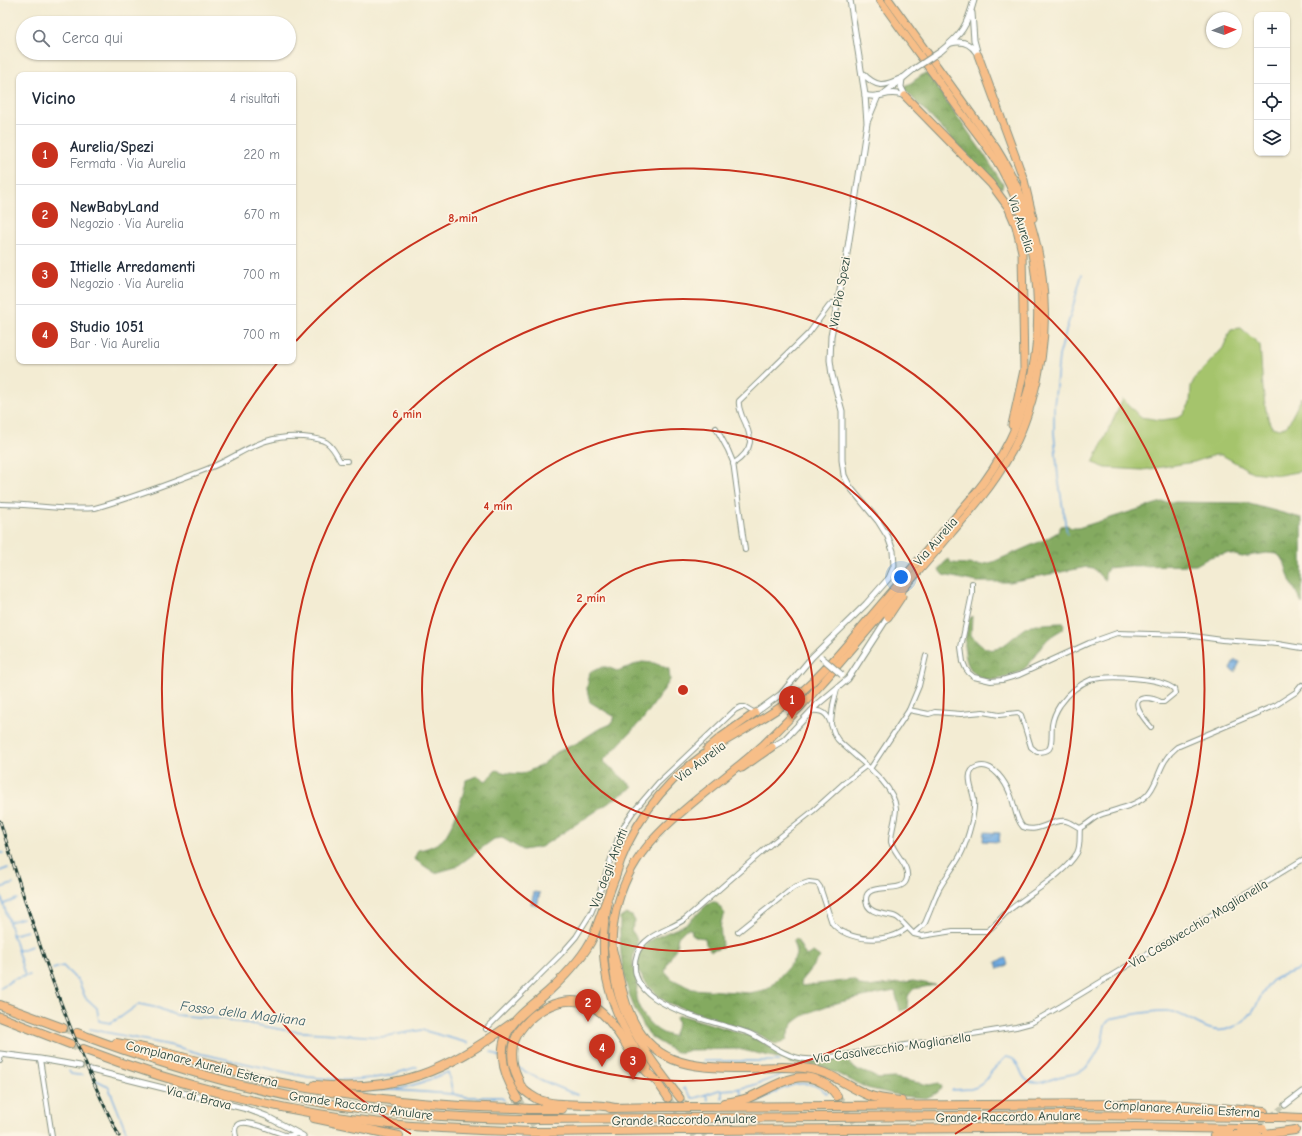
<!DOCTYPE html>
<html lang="it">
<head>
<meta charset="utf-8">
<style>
	:root { --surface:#fff; --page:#f6f6f7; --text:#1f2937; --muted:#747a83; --line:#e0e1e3; --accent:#c8321e }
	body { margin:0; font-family:"Comic Neue",sans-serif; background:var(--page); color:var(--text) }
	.controls { position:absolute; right:12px; top:12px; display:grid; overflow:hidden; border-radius:8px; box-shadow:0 1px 3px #0004 }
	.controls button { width:36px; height:36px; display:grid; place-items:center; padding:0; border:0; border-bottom:1px solid var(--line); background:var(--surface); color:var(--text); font:20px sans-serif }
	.compass { position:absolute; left:1206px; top:12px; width:36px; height:36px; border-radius:50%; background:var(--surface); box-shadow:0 1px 3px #0004; rotate:88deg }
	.you { position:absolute; left:901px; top:577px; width:14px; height:14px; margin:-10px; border:3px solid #fff; border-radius:50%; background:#1a73e8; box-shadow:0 0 0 6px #1a73e833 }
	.badge { display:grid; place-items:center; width:26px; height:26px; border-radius:50%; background:var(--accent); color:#fff; font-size:13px; font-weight:700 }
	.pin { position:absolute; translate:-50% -33px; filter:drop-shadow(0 1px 2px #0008) }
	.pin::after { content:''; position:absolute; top:21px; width:14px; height:12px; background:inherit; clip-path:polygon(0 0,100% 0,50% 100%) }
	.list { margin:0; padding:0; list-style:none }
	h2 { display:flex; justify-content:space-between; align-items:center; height:52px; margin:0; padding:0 16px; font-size:17px }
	h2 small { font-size:13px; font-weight:400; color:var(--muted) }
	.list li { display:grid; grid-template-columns:26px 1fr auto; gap:12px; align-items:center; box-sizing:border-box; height:60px; padding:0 16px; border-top:1px solid var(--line) }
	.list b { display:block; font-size:15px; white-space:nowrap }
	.list p { margin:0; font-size:13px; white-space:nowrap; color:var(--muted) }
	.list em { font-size:13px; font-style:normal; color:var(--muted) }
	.icon { flex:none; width:22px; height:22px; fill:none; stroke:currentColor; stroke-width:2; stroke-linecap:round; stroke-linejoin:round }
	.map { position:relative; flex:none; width:1302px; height:1136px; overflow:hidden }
	.search { position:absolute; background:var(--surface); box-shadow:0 1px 3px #0004; left:16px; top:16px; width:280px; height:44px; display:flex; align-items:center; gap:10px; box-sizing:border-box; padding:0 14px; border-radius:22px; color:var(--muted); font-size:15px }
	.panel { position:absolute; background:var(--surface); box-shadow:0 1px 3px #0004; left:16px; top:72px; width:280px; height:292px; border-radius:8px }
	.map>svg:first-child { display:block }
</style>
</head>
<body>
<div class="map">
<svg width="1302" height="1136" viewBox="0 0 1302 1136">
	<defs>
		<pattern id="forest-crowns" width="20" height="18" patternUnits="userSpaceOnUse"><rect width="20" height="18" fill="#84aa60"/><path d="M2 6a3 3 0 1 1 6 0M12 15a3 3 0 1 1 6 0" fill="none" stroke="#6b8c50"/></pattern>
		<pattern id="water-waves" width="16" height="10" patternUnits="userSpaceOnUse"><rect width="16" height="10" fill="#70aae1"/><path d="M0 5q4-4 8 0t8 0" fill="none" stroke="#5b8cb7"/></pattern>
	</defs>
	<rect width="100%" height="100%" fill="#fcf5e5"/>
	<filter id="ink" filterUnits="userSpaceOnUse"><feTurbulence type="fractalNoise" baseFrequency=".025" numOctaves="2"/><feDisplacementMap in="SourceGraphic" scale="8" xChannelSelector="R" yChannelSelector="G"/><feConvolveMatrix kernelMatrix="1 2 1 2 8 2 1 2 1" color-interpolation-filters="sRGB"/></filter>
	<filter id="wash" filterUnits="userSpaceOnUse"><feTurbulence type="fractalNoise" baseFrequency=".012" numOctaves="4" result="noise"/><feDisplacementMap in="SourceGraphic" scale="16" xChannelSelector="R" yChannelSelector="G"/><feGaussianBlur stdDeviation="0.9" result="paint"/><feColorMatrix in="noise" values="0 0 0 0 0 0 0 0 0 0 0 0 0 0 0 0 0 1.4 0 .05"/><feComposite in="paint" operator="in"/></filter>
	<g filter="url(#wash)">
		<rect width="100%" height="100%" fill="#f3ecd3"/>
		<path fill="#a5c46c" stroke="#628050" d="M1241,328L1260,345C1262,364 1262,413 1272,427L1279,429L1287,426L1302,397V471L1280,475L1252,472L1222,455H1215L1194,462L1143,470L1106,468L1093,463L1123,399L1140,417L1161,420L1177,418L1184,413L1190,403L1191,386L1195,378L1223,348L1231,329Z"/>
		<g fill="url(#forest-crowns)" stroke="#52744a">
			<path d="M925,73L929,76L983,153L1003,184L1002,188H998L906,91L905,87Z"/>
			<path d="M1162,502L1246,503L1301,518L1302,522V604L1290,580L1284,561L1277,554L1266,553L1242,557L1227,553L1210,557L1196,565L1127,566L1108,568L1105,574V581L1093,568L1087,567L1009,582H977L943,575L939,570L944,563L949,559L951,563L980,565L993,562L1046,539L1058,532L1061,526L1067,525L1071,528H1078Z"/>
			<path d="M972,616L971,635C987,655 996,653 1014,637C1018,634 1022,629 1027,627C1038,624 1052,623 1064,623L1063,629C1058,632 1052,635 1048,639C1035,651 1032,669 1014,674C1008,677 997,680 990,680C967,678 962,655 966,635C967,629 967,620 972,616Z"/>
			<path d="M642,662L654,663L669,669L670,680L661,694L643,719L603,761L633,787L541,847L523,850L502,838L494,839L456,867L435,873L414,859L418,850C426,849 434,846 441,841C451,834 465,792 466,780L478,776L486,781L496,770L506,773L522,774L542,765L557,752L577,743L597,730L611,724L615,717L590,702L587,689L590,672C606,667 600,664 617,671Z"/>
			<path d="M710,902H716L725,914C717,924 722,936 722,948L711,951L706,944L705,938L697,937L692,934L691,929H686L678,937L676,948L668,962L665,971L672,979L692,989L750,993L768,989C775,980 795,963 796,954C796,950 794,945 793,941L796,938L806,956L813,952L820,957L800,982L802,986L852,980L857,982L860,986L868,987L913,981L935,985L913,989L908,996L907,1009L900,1011L895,991C869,996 811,1004 793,1024C789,1029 788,1034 786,1040C775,1048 772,1042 762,1036L668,1003C651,991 622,964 646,944C658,934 675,931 687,923C695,917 702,909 710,902Z"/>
			<path d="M626,914L632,916L635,921L631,930C643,945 633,945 633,961C633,970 637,978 637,986C637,990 635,994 636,998C640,1015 655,1034 673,1036L678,1023L676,1018L677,1016H684L757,1038L779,1053L794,1058L819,1061L847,1057C849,1072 866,1070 878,1079L895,1078L929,1085L939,1083L942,1087L937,1093L926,1098L901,1096L867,1088L821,1066L790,1063L783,1059L738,1049L689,1050C678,1055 673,1051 664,1045C659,1042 653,1039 649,1035C646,1031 644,1026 641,1021C623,989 619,954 620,918Z"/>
		</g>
		<g fill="url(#water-waves)" stroke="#48748a">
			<path d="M1235,660L1240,662L1235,672L1230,669Z"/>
			<path d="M984,832L1000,833L999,842L983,841Z"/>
			<path d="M534,892L540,893L537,906L531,904Z"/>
			<path d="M1006,958L1008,965L998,969L996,962Z"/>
		</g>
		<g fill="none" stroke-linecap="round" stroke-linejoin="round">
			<g stroke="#70aae1" stroke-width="1.5">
				<path d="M1067,534L1058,477L1054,432V406L1059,356L1082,274"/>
				<path d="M0,853H3"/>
				<path d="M0,871L8,868"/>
				<path d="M0,888L13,884"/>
				<path d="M0,892L25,976"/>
				<path d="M4,904L17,899"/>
				<path d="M9,922L23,918"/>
				<path d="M12,935L27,931"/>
				<path d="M18,951L32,946"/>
				<path d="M53,969L63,966L79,982L85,997L97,1008L99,1021L110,1023L121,1017L139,1004L158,1008L175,1015L223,1019L290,1031L381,1037L422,1030L468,1043"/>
				<path d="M0,988L14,979L30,975"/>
				<path d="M90,1029L174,1046L202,1054L308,1077L345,1080L373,1078L387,1076L417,1067"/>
				<path d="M491,1052L500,1057"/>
				<path d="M704,1061H779"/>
				<path d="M517,1067L539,1079L577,1095"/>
				<path d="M69,1071L71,1074L78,1075"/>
				<path d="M79,1075H83"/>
				<path d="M96,1080L106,1085L109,1088L128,1136"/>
				<path d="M683,1089L684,1088L692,1098H695L719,1090L736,1089L751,1086L790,1072L791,1070"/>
				<path d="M740,1089L742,1097"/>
				<path d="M396,1090L423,1082L448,1072L453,1094"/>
				<path d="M952,1090L971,1089L977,1087L983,1083L992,1071L1006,1057C1022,1058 1018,1076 1028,1081C1039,1086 1048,1080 1058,1077C1069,1074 1080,1075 1089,1065C1094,1058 1100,1049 1102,1041C1105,1031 1102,1022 1114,1018C1132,1015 1150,1010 1168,1011C1191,1014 1207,1038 1231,1028C1247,1022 1254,1011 1261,996C1264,991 1267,986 1272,981C1281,973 1292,973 1302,968"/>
				<path d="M354,1091L393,1090L453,1094L467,1097H501L504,1100"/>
				<path d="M825,1092L827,1093"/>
				<path d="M706,1095L708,1100"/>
				<path d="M722,1098V1090"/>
				<path d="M758,1102C762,1098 769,1096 774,1093C791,1084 808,1078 824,1091"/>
			</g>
		</g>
	</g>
	<g filter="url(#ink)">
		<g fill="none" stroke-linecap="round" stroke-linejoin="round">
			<g stroke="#c9c9b3" stroke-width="5" stroke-dasharray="5 2.5" stroke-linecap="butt">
				<path d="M80,1066L91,1070"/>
				<path d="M1254,1129L1285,1105"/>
			</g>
			<g stroke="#c9c9b3" stroke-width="7" stroke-dasharray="7 3.5" stroke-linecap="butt">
				<path d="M668,1098L695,1136"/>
				<path d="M680,1098L706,1136"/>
			</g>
			<g stroke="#c9c9b3" stroke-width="8" stroke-dasharray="8 4" stroke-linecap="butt">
				<path d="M63,1028L77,1033"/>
				<path d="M70,1044L83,1049"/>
				<path d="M837,1096L847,1109L864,1136"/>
				<path d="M518,1098L541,1136"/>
			</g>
			<defs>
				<g id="minor">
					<path d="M716,428L728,450L733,462L745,550"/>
					<path d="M733,464C755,449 753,438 742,416C740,410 738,406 739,401L809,333L829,306L832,303H838"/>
					<path d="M0,504C32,504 63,511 95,508C131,498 171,483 207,469C243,455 259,434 303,437C326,439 330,441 340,461H347"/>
					<path d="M972,583V594L961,647L963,662L966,669L969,673L974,677L991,681L1002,680L1019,675L1089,643L1117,633L1186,635L1222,640L1278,644L1302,648"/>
					<path d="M909,710L919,686L926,656"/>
					<path d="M811,711C834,709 828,727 838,740C855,758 894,782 896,808C896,819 891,830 891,842C894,854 912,867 906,881C901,894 865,881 866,900C867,915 887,913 896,917C901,919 909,930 914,934C917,929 922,928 925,923C930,912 934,900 939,889C945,878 954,867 960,856C966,845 969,833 972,821C973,814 975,807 974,800C973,790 963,772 977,767C993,761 1006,783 1011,796C1015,806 1015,818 1023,827C1038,834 1050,819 1066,821C1071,822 1075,826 1080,828C1087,825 1093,818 1100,815C1115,809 1134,807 1146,796C1160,783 1157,763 1177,747L1276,705L1296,692L1302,685"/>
					<path d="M831,723L833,705L837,689"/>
					<path d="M866,766L844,783L813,811L771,844L685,919C670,930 644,934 637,954C619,1007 717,1021 749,1033C765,1040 779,1053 795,1057C807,1061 819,1059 831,1057L1016,1027L1031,1023L1061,1006L1302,860"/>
					<path d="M870,769L909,710L929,714L935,712L961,714L983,712L999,715L1018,713L1021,715L1022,718L1031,747L1037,752C1041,752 1046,752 1049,749C1053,744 1051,732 1052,725C1053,718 1056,711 1060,705C1068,694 1077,685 1090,680C1107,675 1160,677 1174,689L1175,693L1164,702H1161C1155,699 1152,698 1146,698C1126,699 1146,721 1151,727"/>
					<path d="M738,932L794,887L809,882L817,883L820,887L832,923C847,942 889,944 907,928"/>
					<path d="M914,934L922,936L953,931H987C995,926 1000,918 1007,912C1027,895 1064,875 1077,853C1081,846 1079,836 1080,828"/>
					<path d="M486,1029L561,954L576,937L591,913L599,894L618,838L625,824L633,812L658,783L735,710L741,707H745L755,713"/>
					<path d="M40,1059L52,1136"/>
					<path d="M0,1061L1,1054"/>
					<path d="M236,1136C228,1108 276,1133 285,1135C289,1136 293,1135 298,1134"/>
				</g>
				<g id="tertiary">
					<path d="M972,13L974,40L978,55"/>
					<path d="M951,43C962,40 970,43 976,52"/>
					<path d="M941,51C962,34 967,26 974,0"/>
					<path d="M862,73C877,88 883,87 902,78"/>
					<path d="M902,78L901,87L905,95"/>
					<path d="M885,93L914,69"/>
					<path d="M865,95C880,100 887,89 905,96"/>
					<path d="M868,120L878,96"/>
					<path d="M755,713L781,694L812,657L866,604L889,578L894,566L893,551L888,537L878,521L850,487L844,475L842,460V411L832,375L830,360L831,336L846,260L867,123L865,95L850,0"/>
					<path d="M772,747L784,740L818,704L848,679L888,617"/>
					<path d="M0,1054L40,1059L80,1066"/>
					<path d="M91,1070L247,1109L266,1116L303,1136"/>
					<path d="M1285,1105L1302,1092"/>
				</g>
				<g id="trunk">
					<path d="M978,55L1024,180L1033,218"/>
					<path d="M905,96L991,184L1008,207L1016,226L1022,252L1024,370L1012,425"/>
					<path d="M888,617L902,596"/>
					<path d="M707,749L721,737L755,713"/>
					<path d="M742,768L772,747"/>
					<path d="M615,878C629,828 661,785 703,755C716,746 731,738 744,730C766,716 790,703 809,685C832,664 851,639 872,615C906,575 940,535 974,495C988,478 1000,459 1010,439C1050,356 1046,251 1002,170C990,149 974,130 960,111C934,74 906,37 880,0"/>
					<path d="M608,904C594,967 612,1016 648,1068"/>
					<path d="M655,1079L668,1098"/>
					<path d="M680,1098C662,1074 642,1049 629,1022C612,988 608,948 616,911C628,856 661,829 702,795C723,778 744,762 764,744C812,698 854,646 897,596C916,574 935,553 953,531C973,508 993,485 1008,458C1019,440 1026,420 1032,400C1057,315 1044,224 996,148L889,0"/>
				</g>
				<g id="motorway">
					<path d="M612,949C617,967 620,986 626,1004C647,1066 690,1068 746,1068C767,1068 789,1065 810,1069C831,1072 848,1087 868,1095C878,1099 890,1100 901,1101"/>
					<path d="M0,1005L63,1028"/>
					<path d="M0,1017L70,1044"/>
					<path d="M77,1033C157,1063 240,1088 324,1103C390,1114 457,1118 524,1119"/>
					<path d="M116,1043C133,1046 150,1049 167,1053C203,1062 239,1074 276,1082C355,1098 435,1107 517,1108"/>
					<path d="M83,1049C179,1086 287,1113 390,1124C437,1129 485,1130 532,1132"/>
					<path d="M315,1085C399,1093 446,1071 512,1023"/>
					<path d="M518,1098C501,1072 494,1041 519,1017C528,1008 539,1000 549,991C565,976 584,957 593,937L616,874"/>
					<path d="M724,1103C732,1102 740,1101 748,1098C771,1089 795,1068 821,1082C828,1085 833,1090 837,1096"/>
					<path d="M698,1107L1127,1104L1187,1105L1264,1112"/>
					<path d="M610,1108L662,1107"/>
					<path d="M615,1108C590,1101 560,1109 537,1099C532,1096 524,1092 521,1086C519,1084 519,1080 518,1078C513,1068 511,1056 513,1045C521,1017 559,992 587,1004C605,1011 615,1028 625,1043C634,1057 644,1071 658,1082"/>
					<path d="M529,1109H562"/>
					<path d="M1280,1117L1302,1118"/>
					<path d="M314,1118L399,1136"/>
					<path d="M697,1118L1074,1115L1257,1117"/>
					<path d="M536,1119L671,1118"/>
					<path d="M715,1130L1136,1127L1241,1129"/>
					<path d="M545,1132L680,1130"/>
					<path d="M1257,1135L1295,1130"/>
					<path d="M1214,1136L1233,1135"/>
				</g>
			</defs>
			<use href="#minor" stroke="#899484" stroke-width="6"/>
			<use href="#tertiary" stroke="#899484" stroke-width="7"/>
			<use href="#trunk" stroke="#899484" stroke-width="9"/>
			<use href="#motorway" stroke="#899484" stroke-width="10"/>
			<use href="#minor" stroke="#fff" stroke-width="4"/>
			<use href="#tertiary" stroke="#fff" stroke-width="5"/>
			<use href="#trunk" stroke="#f7be88" stroke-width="7"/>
			<use href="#motorway" stroke="#f7be88" stroke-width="8"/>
			<defs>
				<path id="rail" d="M0,821C33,929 68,1035 119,1136"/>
			</defs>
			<use href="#rail" stroke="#1f3d34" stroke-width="3"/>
			<use href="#rail" stroke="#fcf5e5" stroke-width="1.5" stroke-dasharray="4.5" stroke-linecap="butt"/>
			<defs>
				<g id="tertiary-bridge">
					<path d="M914,69L941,51"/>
					<path d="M821,657L842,675"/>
				</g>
				<g id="motorway-bridge">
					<path d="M662,1107H698"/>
					<path d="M517,1108L529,1109"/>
					<path d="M1257,1117H1280"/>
					<path d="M671,1118H697"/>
					<path d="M524,1119H536"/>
					<path d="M1241,1129H1263"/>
					<path d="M680,1130H715"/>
					<path d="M532,1132H545"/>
					<path d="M1233,1135H1257"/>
				</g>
			</defs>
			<use href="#tertiary-bridge" stroke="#899484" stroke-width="7" stroke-linecap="butt"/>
			<use href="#motorway-bridge" stroke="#899484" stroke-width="10" stroke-linecap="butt"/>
			<use href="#tertiary-bridge" stroke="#fff" stroke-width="5"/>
			<use href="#motorway-bridge" stroke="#f7be88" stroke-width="8"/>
		</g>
	</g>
	<g fill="none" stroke="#c8321e" stroke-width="2">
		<circle cx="683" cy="690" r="130"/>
		<circle cx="683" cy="690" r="261"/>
		<circle cx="683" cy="690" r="391"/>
		<path d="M411 1134A521 521 0 0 1 278 362M296 341A521 521 0 1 1 955 1134"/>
	</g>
	<g text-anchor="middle" stroke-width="3.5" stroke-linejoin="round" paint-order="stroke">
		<g font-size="13" fill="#1f3d34" stroke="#fcf5e5">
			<text transform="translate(1022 224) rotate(72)" y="5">Via Aurelia</text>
			<text transform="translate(839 292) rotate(-80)" y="5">Via Pio Spezi</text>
			<text transform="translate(935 541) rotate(-49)" y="5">Via Aurelia</text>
			<text transform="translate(700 761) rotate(-37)" y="5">Via Aurelia</text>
			<text transform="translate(608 868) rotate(-69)" y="5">Via degli Arlotti</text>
			<text transform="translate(1198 923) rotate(-31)" y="5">Via Casalvecchio Maglianella</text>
			<text transform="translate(892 1047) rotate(-8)" y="5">Via Casalvecchio Maglianella</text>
			<text transform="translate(202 1063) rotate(14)" y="5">Complanare Aurelia Esterna</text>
			<text transform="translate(199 1097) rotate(14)" y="5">Via di Brava</text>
			<text transform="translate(361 1105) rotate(8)" y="5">Grande Raccordo Anulare</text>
			<text transform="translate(1182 1108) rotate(3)" y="5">Complanare Aurelia Esterna</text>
			<text transform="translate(1008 1116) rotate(-1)" y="5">Grande Raccordo Anulare</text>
			<text transform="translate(684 1119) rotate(-1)" y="5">Grande Raccordo Anulare</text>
		</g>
		<g font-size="14" font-style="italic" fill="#375e68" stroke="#fcf5e5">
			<text transform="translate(243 1013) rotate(7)" y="5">Fosso della Magliana</text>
		</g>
	</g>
	<circle cx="683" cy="690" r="6" fill="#c8321e" stroke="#fcf5e5" stroke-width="2"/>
	<g font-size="12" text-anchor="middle" font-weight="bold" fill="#c8321e" stroke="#fcf5e5" stroke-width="3.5" stroke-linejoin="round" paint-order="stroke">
		<text x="463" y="222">8 min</text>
		<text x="407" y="418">6 min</text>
		<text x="498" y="510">4 min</text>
		<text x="591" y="602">2 min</text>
	</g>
</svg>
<div class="controls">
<button>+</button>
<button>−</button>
<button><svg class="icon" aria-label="locate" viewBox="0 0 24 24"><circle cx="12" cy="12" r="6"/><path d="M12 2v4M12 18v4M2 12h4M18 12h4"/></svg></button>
<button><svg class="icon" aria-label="layers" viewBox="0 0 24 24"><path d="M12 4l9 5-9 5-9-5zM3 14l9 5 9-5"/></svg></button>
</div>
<svg class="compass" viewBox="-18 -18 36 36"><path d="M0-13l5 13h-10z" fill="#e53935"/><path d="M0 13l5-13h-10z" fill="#747a83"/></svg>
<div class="you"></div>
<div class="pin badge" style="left:792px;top:719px">1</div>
<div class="pin badge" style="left:588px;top:1022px">2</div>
<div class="pin badge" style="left:633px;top:1080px">3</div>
<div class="pin badge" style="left:602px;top:1067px">4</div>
<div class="search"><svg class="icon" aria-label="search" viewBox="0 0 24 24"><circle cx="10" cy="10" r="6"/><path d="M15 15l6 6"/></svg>Cerca qui</div>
<section class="panel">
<h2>Vicino<small>4 risultati</small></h2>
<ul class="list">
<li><span class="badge">1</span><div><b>Aurelia/Spezi</b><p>Fermata · Via Aurelia</p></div><em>220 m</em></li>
<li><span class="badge">2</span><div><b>NewBabyLand</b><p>Negozio · Via Aurelia</p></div><em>670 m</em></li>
<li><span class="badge">3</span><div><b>Ittielle Arredamenti</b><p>Negozio · Via Aurelia</p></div><em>700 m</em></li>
<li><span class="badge">4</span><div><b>Studio 1051</b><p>Bar · Via Aurelia</p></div><em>700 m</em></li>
</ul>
</section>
</div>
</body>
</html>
